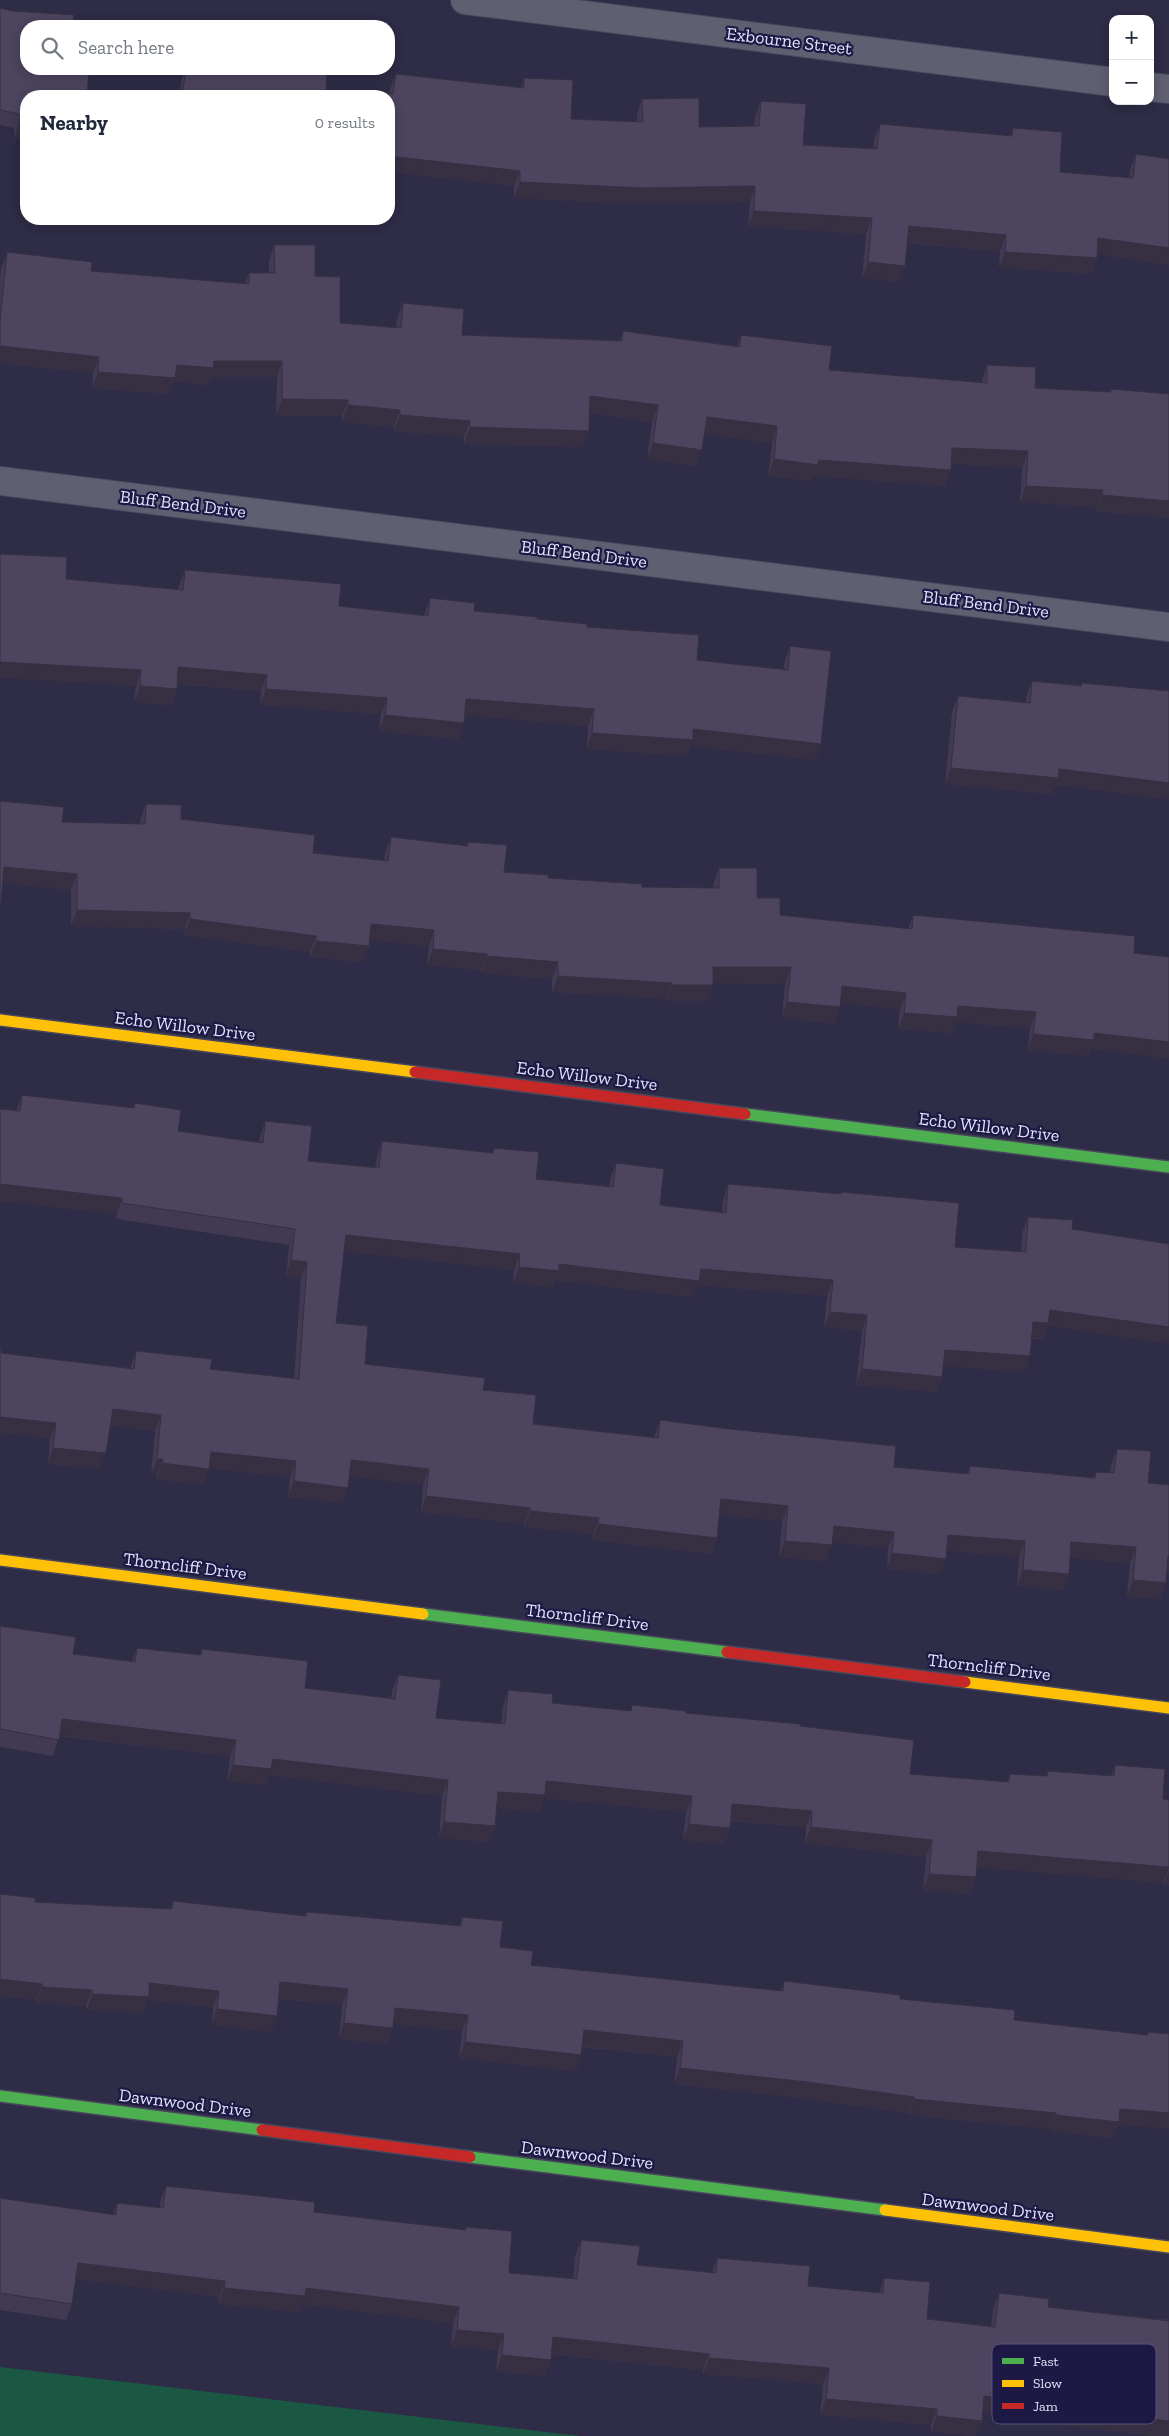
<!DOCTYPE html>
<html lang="en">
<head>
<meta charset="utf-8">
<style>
	:root { --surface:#fff; --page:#f2f2f3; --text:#1f2937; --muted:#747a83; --line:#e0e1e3 }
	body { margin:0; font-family:"Zilla Slab",serif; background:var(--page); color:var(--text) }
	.controls { position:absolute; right:15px; top:15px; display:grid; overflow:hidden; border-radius:10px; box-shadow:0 2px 12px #0003 }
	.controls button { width:45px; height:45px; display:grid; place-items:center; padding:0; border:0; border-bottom:1px solid var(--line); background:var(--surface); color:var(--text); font:25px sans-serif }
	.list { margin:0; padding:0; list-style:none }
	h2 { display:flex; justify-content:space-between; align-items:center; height:65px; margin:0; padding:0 20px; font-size:21px }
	h2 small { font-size:16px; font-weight:400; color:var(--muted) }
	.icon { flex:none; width:28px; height:28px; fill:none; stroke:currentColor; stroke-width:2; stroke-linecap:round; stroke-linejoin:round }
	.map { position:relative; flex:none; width:1169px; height:2436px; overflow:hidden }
	.search { position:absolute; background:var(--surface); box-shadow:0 2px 12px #0003; left:20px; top:20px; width:375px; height:55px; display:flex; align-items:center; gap:12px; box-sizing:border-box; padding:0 18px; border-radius:20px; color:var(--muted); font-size:19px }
	.panel { position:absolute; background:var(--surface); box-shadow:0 2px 12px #0003; left:20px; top:90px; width:375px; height:135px; border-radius:20px }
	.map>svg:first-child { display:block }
</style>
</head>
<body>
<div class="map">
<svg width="1169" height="2436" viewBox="0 0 1169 2436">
	<rect width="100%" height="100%" fill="#2e2c46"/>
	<path fill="#1b5844" d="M0,2367L546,2432L581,2436H0Z"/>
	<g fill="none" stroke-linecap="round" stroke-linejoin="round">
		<defs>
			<g id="street">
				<path d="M465,0L1113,82"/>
				<path d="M1150,87L1169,89"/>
				<path d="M0,481L1169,627"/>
			</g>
			<g id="fast">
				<path d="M745,1114L1169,1167"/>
				<path d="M423,1614L727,1652"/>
				<path d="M0,2096L262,2130"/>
				<path d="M470,2157L885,2210"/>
			</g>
			<g id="slow">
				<path d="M0,1020L415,1072"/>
				<path d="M0,1560L423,1614"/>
				<path d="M965,1682L1169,1708"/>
				<path d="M885,2210L1169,2247"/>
			</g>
			<g id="jam">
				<path d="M415,1072L745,1114"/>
				<path d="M727,1652L965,1682"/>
				<path d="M262,2130L470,2157"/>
			</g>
		</defs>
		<use href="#street" stroke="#48475c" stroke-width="30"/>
		<use href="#fast" stroke="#48475c" stroke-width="14"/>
		<use href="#slow" stroke="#48475c" stroke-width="14"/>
		<use href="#jam" stroke="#48475c" stroke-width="14"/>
		<use href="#street" stroke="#5f5f71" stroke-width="28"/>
		<use href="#fast" stroke="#4caf50" stroke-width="11"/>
		<use href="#slow" stroke="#ffc107" stroke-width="11"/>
		<use href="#jam" stroke="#c62828" stroke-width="11"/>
	</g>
	<g fill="#423a52">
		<path d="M0,8L26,138H14V128L0,125Z"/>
		<path d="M185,69H205L217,71L218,69H327L326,91L389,94L390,89L396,74L521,88L524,78L571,119L637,122V114L642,99L699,127L754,126L755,117L761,101L803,145L873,149L874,140L880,124L1010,136L1013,128L1060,172L1129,178L1130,170L1136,154L1169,159V265L1097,254L1091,274L999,267L1000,251L907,243L899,282L862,278L866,234L748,226L750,202L635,204L514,198V186L389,172V96H179L181,82Z"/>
		<path d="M274,245L315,276L340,323L396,328L397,319L403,303L462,335L620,340L623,331L737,346L741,335L829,370L981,383L987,365L1035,388L1110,392L1111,389L1169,394V518L1096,511L1097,507L1020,502L1022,468L951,464L945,486L814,476L812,481L768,476L772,443L704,434L696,466L647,459L652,422L589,413L583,447L464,444V437L394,431V427L342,422V416H276L277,377H210L207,385L174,381L169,394L92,388L93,373L0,363V280L1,269L7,252L91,271L245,284L249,273H269V261Z"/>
		<path d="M185,570L339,606L424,615L430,598L474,611L537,619L587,627L697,660L784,669V663L790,646L821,744L815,760L691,746L687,756L587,749L588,726L465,715L464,723L458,739L379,731L381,714L260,705L261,691L177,684V689L171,705L134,702L136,686L66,579L178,589L179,586Z"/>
		<path d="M1032,681L1081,685L1082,683L1056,785L1052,794L945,784L952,712L958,696L1026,702V697Z"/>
		<path d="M0,801L62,822L140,824V820L146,804L181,819L313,853L384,860L385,853L391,837L467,846L468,842L504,872L548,878L642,887L713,888V885L719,868L757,898L780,915L908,929L913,915L1091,1049L1088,1056L1028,1050L1030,1028L955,1022L951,1033L898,1029L900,1009L841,1003L840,1007L835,1024L782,1018L785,984L713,983L707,1001H666V999L552,992V979L481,973V970L427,965L429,946L369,940L363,962L310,957V952L184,935L185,929L71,926V890L3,883Z"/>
		<path d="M22,1095L133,1108L135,1103L178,1131L259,1143L260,1137L265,1121L308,1161L375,1167L377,1157L382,1141L492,1153L494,1148L536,1179L609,1186L610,1179L616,1163L660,1205L722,1212L723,1200L728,1184L840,1194L841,1192L955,1247L1021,1252L1022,1233L1028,1217L1047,1326L1043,1339H1032L1030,1356L1025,1372L943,1366L937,1392L856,1385L862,1331L824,1327L827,1296L698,1285L693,1297L555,1280L553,1287L513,1283L514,1270L344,1251L336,1323L365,1364L483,1390L533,1424L654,1437L660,1420L894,1467L967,1474L970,1466L1094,1478L1096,1472L1110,1473L1111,1465L1117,1449L1148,1483L1169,1485V1573L1167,1572L1166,1583L1160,1599L1127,1596L1130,1563L1070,1558L1069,1574L1063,1590L1017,1586L1019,1557L947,1551L940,1574L887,1569L888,1548L832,1542L826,1561L779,1557L782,1521L719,1515L717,1538L711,1554L592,1540L593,1534L524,1527V1524L421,1512L423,1485L349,1476L342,1503L288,1497L290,1477L209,1468L203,1485L157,1479V1475H151L155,1431L110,1425L100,1469L48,1464L50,1439L1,1353L130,1368L136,1351L210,1369L294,1378L301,1278L286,1276L289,1245L116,1219L117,1214L0,1201V1109L16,1111Z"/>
		<path d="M0,1626L73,1654L132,1661L137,1648L199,1655L202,1649L305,1688L391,1698L392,1691L398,1675L436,1718L501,1723L503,1706L508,1690L552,1703L631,1711L632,1705L686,1713L800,1726L910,1774L1007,1782L1010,1774L1046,1776L1048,1771L1111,1776L1115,1765L1163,1799L1169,1800V1886H1163V1883L977,1867L970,1894L923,1890L926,1857L805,1843L806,1827L731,1821L730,1828L724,1844L683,1840L686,1812L544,1798L539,1812L497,1808L495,1826L489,1842L439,1838L442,1796L269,1775L266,1785L227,1781L230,1756L59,1736L53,1756L0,1747Z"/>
		<path d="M0,1894L35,1902L170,1909L173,1901L305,1916L307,1912L459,1926L462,1917L500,1947L531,1965L780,1991L784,1981L900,1999L1014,2020L1147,2035L1148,2032L1169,2034L1118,2125L1113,2138L1050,2131L1051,2129L908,2115V2113L801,2098L674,2084L677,2057L582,2047L576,2071L459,2058L462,2031L393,2024L387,2044L339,2039L342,2005L279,1999L277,2016L271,2032L212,2025L213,2007L148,2000L143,2013L87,2010L86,2006L36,2003V2000L0,1996Z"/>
		<path d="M166,2186L314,2212L465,2230L466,2227L509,2273L573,2278L575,2256L581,2240L637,2265L712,2273L717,2258L808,2286L879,2293L884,2278L927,2319L991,2326L993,2309L999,2293L1048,2307L1169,2320L1046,2423V2419L983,2412L931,2432V2425L820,2415L823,2384L703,2374V2370L551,2354V2360L545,2376L496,2371L498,2350L451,2346L453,2323L302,2304L299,2312L218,2304L219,2297L76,2279L72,2304L66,2320L0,2310V2198L113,2215L117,2203L160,2208V2202Z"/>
	</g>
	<g fill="#363042">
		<path d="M19,123L26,124V138H14Z"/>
		<path d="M389,156L520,171L514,186L389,172Z"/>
		<path d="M520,182L755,186L750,202L635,204L514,198Z"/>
		<path d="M754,211L872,218L866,234L748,226Z"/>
		<path d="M909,226L1006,235L1000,251L903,242Z"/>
		<path d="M1098,238L1169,248V265L1093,254Z"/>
		<path d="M1005,252L1097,258L1091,274L999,267Z"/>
		<path d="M868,262L905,266L899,282L862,278Z"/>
		<path d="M0,346L99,357L93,373L0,363Z"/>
		<path d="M214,361H282L277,377H210L207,385L174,381L169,394L92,388L98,372L177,365Z"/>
		<path d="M590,396L658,405L652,422L584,412Z"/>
		<path d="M282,399L348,400L342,416H276Z"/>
		<path d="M348,405L400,410L394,427L342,422Z"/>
		<path d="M400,415L470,421L464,437L394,431Z"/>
		<path d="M707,417L777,426L772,443L701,434Z"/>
		<path d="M470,427L589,431L583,447L464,444Z"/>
		<path d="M653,443L702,450L696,466L647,459Z"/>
		<path d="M952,448L1028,451L1022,468L946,464Z"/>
		<path d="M774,459L819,460L951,470L945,486L814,476L812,481L768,476Z"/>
		<path d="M1026,486L1103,490L1097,507L1020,502Z"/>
		<path d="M1102,495L1169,501V518L1096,511Z"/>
		<path d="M0,662L141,670L136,686L0,678Z"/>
		<path d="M178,667L267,675L261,691L172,683Z"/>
		<path d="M140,686L177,689L171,705L134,702Z"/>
		<path d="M266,689L387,698L381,714L260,705Z"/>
		<path d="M466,699L594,709L588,726L460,715Z"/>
		<path d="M385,715L464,723L458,739L379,731Z"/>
		<path d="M693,729L821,744L815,760L691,746L687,756L587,749L592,733Z"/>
		<path d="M951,768L1059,769L1169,783V800L1056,785L1052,794L945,784Z"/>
		<path d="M4,867L77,874L71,890L0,883Z"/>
		<path d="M77,910L190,913L185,929L71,926Z"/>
		<path d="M190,919L316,936L310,952L184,935Z"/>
		<path d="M371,924L434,930L429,946L365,940Z"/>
		<path d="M316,941L369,946L363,962L310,957Z"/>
		<path d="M433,949L487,954L481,970L427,965Z"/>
		<path d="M487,956L558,962L552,979L481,973Z"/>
		<path d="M713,967H791L785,984L707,983Z"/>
		<path d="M558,976L672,983L666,999L552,992Z"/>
		<path d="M672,985H713L707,1001H666Z"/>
		<path d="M842,986L906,993L900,1009L836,1003Z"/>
		<path d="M787,1002L840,1007L835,1024L782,1018Z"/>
		<path d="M958,1006L1036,1012L1030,1028L955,1022L951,1033L898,1029L904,1013Z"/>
		<path d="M1094,1033L1169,1042V1059L1091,1049L1088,1056L1028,1050L1033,1034Z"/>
		<path d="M0,1184L122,1198L117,1214L0,1201Z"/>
		<path d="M346,1235L520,1254L514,1270L340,1251Z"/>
		<path d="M291,1260L307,1262L301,1278L286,1276Z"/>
		<path d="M559,1264L701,1269L833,1280L827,1296L698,1285L693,1297L555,1280L553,1287L513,1283L519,1267Z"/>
		<path d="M1050,1310L1169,1327V1344L1047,1326L1043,1339L1027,1338L1033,1322Z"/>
		<path d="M830,1312L867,1315L862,1331L824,1327Z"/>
		<path d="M945,1350L1030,1356L1025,1372L939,1366Z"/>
		<path d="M862,1369L942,1377L937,1392L856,1385Z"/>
		<path d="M113,1409L161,1415L155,1431L107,1425Z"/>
		<path d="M0,1417L56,1423L50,1439L0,1433Z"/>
		<path d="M53,1448L106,1453L100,1469L48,1464Z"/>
		<path d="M211,1452L296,1461L290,1477L205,1468Z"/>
		<path d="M157,1459H163L157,1475H151Z"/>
		<path d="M351,1460L429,1469L423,1485L345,1476Z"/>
		<path d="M162,1463L209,1469L203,1485L157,1479Z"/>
		<path d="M294,1481L348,1488L342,1503L288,1497Z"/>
		<path d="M426,1496L530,1508L524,1524L421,1512Z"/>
		<path d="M721,1499L788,1506L782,1521L715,1515Z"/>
		<path d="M530,1511L599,1518L593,1534L524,1527Z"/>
		<path d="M598,1524L717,1538L711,1554L592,1540Z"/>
		<path d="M834,1526L894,1532L888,1548L828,1542Z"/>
		<path d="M948,1535L1025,1541L1019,1557L943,1551Z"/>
		<path d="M785,1541L832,1545L826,1561L779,1557Z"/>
		<path d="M1071,1542L1136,1547L1130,1563L1065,1558Z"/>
		<path d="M892,1553L946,1559L940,1574L887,1569Z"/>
		<path d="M1168,1556H1169V1573L1163,1572Z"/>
		<path d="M1023,1570L1069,1574L1063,1590L1017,1586Z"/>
		<path d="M1133,1580L1166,1583L1160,1599L1127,1596Z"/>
		<path d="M62,1719L236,1740L230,1756L56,1735Z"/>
		<path d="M273,1759L448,1780L442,1796L269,1775L266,1785L227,1781L233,1765Z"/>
		<path d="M546,1781L692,1796L686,1812L544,1798L539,1812L492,1808L498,1792Z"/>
		<path d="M732,1804L812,1811L806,1827L727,1820Z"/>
		<path d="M444,1822L495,1826L489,1842L439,1838Z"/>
		<path d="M689,1824L730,1828L724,1844L683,1840Z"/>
		<path d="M811,1827L932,1840L926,1857L805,1843Z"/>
		<path d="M978,1851L1169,1867V1868L1163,1883L972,1867Z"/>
		<path d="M1169,1870V1886H1163Z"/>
		<path d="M929,1874L976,1877L970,1894L923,1890Z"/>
		<path d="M0,1979L42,1984L36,2000L0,1996Z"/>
		<path d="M280,1982L348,1989L342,2005L275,1998Z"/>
		<path d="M149,1983L219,1991L213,2007L148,2000L143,2013L87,2010L92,1994Z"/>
		<path d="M42,1987L92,1990L86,2006L36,2003Z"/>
		<path d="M395,2008L468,2015L462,2031L389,2024Z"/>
		<path d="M217,2009L277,2016L271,2032L212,2025Z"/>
		<path d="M344,2023L393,2028L387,2044L339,2039Z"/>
		<path d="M584,2030L683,2041L677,2057L579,2046Z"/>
		<path d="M465,2042L581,2055L576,2071L459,2058Z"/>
		<path d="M680,2068L807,2082L914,2097L908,2113L801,2098L674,2084Z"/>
		<path d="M914,2099L1056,2113L1051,2129L908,2115Z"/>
		<path d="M1120,2109L1169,2113V2129L1118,2125L1113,2138L1050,2131L1056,2115Z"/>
		<path d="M78,2263L225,2281L219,2297L72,2279Z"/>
		<path d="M224,2288H306L459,2307L453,2323L302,2304L299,2312L218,2304Z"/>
		<path d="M457,2330L504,2334L498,2350L451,2346Z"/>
		<path d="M553,2337L709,2354L703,2370L547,2353Z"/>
		<path d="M502,2355L551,2360L545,2376L496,2371Z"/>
		<path d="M709,2358L829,2368L823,2384L703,2374Z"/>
		<path d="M984,2396L1052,2403L1046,2419L979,2412Z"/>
		<path d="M826,2399L937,2409L931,2425L820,2415Z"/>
		<path d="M1052,2407L1169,2421V2436H1151L1046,2423Z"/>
		<path d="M937,2416L982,2421L976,2436H967L931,2432Z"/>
	</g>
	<g fill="#4d445f" stroke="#363042">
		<path d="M0,8L12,11L74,15L73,26H26V69H89L87,96H26V124L19,123V114L0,110Z"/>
		<path d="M186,69H205L221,71V69H327L326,91L393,94L396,74L524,88V78L573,80L571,119L643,122L642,99L699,98V127L759,126L761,101L806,104L803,145L877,149L880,124L1012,136L1013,128L1062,132L1060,172L1133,178L1136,154L1169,159V248L1098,238L1097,258L1005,252L1006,235L909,226L905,266L868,262L872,218L754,211L755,186L641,188L520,182V171L389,156V96H182Z"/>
		<path d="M274,245H315V276L340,277V323L401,328L403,303L464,309L462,335L622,341L623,331L740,347L741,335L832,346L829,370L987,383V365L1036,367L1035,388L1111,392V389L1169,394V501L1102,495L1103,490L1026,486L1028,451L952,448L951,470L819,460L818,465L774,459L777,426L707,417L702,450L653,443L658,405L590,396L589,431L470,427V421L400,415V410L348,405V400L282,399V361H214L213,368L177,365L175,378L98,372L99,357L0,346V321L7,252L92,262L91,271L249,284V273H275Z"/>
		<path d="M0,554L67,557L66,579L183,590L185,570L341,584L339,606L428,616L430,598L475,603L474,611L537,617V619L587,624V627L699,635L697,660L788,670L790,646L831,651L821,744L693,729V740L592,733L594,709L466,699L464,723L385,715L387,698L266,689L267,675L178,667L177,689L140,686L141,670L0,662Z"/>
		<path d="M1032,681L1081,686L1082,683L1169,691V783L1059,769L1058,778L951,768L958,696L1030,703Z"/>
		<path d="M0,801L64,807L62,822L145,824L146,804L181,805V819L315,835L313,853L388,861L391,837L468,846V842L507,845L504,872L548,875V878L642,884V887L719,888V868H757V898H780V915L912,929L913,915L1135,936L1134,953L1169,957V1042L1094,1033V1040L1033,1034L1036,1012L958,1006L957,1017L904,1013L906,993L842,986L840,1007L787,1002L791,967H713V985H672V983L558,976V962L487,956V954L433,949L434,930L371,924L369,946L316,941V936L190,919V913L77,910V874L4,867L1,903H0Z"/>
		<path d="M22,1095L134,1108L135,1103L181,1110L178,1131L263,1143L265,1121L312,1126L308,1161L379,1168L382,1141L493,1153L494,1148L539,1152L536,1179L613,1187L616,1163L664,1169L660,1205L726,1213L728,1184L841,1194V1192L959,1203L955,1247L1026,1252L1028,1217L1073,1220L1072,1229L1169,1244V1327L1050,1310L1048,1323L1033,1322L1030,1356L945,1350L942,1377L862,1369L867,1315L830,1312L833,1280L701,1269L699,1281L559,1264V1271L519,1267L520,1254L346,1235L336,1323L368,1326L365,1364L485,1378L483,1390L536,1395L533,1424L658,1438L660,1420L730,1429L896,1446L894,1467L969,1474L970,1466L1095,1478L1096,1472L1114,1473L1117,1449L1151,1451L1148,1483L1169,1485V1556H1168L1166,1583L1133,1580L1136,1547L1071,1542L1069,1574L1023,1570L1025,1541L948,1535L946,1559L892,1553L894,1532L834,1526L832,1545L785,1541L788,1506L721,1499L717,1538L598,1524L599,1518L530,1511V1508L426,1496L429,1469L351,1460L348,1488L294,1481L296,1461L211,1452L209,1469L162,1463L163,1459H157L161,1415L113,1409L106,1453L53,1448L56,1423L0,1417V1348H1V1353L134,1369L136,1351L212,1359L210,1369L299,1379L307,1262L291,1260L295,1229L122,1203V1198L0,1184V1109L20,1111Z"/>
		<path d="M0,1626L76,1637L73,1654L135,1662L137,1648L201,1655L202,1649L308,1661L305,1688L395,1699L398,1675L441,1680L436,1718L505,1724L508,1690L553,1694L552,1703L631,1711L632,1705L686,1711V1713L800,1724V1726L914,1740L910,1774L1009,1782L1010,1774L1047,1776L1048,1771L1114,1776L1115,1765L1165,1769L1163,1799L1169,1800V1867L978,1851L976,1877L929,1874L932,1840L811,1827L812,1811L732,1804L730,1828L689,1824L692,1796L546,1781L545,1795L498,1792L495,1826L444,1822L448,1780L273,1759L271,1769L233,1765L236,1740L62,1719L59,1740L0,1729Z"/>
		<path d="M0,1894L36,1898L35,1902L172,1909L173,1901L306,1916L307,1912L461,1926L462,1917L503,1921L500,1947L533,1951L531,1965L783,1991L784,1981L900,1995V1999L1015,2010L1014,2020L1148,2035V2032L1169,2034V2113L1120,2109L1119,2122L1056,2115V2113L914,2099V2097L807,2082L680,2068L683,2041L584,2030L581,2055L465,2042L468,2015L395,2008L393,2028L344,2023L348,1989L280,1982L277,2016L217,2009L219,1991L149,1983V1997L92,1994V1990L42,1987V1984L0,1979Z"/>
		<path d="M166,2186L315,2202L314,2212L466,2230V2227L512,2231L509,2273L577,2279L581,2240L640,2246L637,2265L716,2273L717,2258L810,2266L808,2286L883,2293L884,2278L930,2282L927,2319L995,2327L999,2293L1049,2299L1048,2307L1169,2321V2421L1052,2407V2403L984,2396L982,2421L937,2416V2409L826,2399L829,2368L709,2358V2354L553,2337L551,2360L502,2355L504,2334L457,2330L459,2307L306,2288L305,2296L224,2288L225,2281L78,2263L72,2304L0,2293V2198L116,2215L117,2203L163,2208Z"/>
	</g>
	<g text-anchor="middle" stroke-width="4.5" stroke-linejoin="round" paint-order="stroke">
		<g font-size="18" fill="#e2e4fb" stroke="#1d1844">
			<text transform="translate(789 41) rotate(7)" y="6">Exbourne Street</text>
			<text transform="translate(183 504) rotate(7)" y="6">Bluff Bend Drive</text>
			<text transform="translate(584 554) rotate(7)" y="6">Bluff Bend Drive</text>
			<text transform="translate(986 604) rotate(7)" y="6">Bluff Bend Drive</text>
			<text transform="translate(185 1026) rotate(7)" y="6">Echo Willow Drive</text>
			<text transform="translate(587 1076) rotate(7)" y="6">Echo Willow Drive</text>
			<text transform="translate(989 1127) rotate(7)" y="6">Echo Willow Drive</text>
			<text transform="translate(185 1566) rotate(7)" y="6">Thorncliff Drive</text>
			<text transform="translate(587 1617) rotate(7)" y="6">Thorncliff Drive</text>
			<text transform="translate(989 1667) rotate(7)" y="6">Thorncliff Drive</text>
			<text transform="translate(185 2103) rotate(7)" y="6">Dawnwood Drive</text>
			<text transform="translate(587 2155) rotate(7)" y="6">Dawnwood Drive</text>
			<text transform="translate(988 2207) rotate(7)" y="6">Dawnwood Drive</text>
		</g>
	</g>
	<rect x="992" y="2344" width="164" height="80" rx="8" fill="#1d1844" stroke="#58557b" stroke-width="1"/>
	<rect x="1002" y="2358" width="22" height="6" fill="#4caf50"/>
	<rect x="1002" y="2380" width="22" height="7" fill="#ffc107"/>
	<rect x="1002" y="2403" width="22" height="6" fill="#c62828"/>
	<g font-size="14" fill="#e2e4fb">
		<text x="1033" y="2366">Fast</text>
		<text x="1033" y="2388">Slow</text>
		<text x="1033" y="2411">Jam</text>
	</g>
</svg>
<div class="controls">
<button>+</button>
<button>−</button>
</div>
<div class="search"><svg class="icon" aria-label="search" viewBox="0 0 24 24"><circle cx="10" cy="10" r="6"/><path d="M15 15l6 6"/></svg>Search here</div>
<section class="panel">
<h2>Nearby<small>0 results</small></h2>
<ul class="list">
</ul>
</section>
</div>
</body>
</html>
